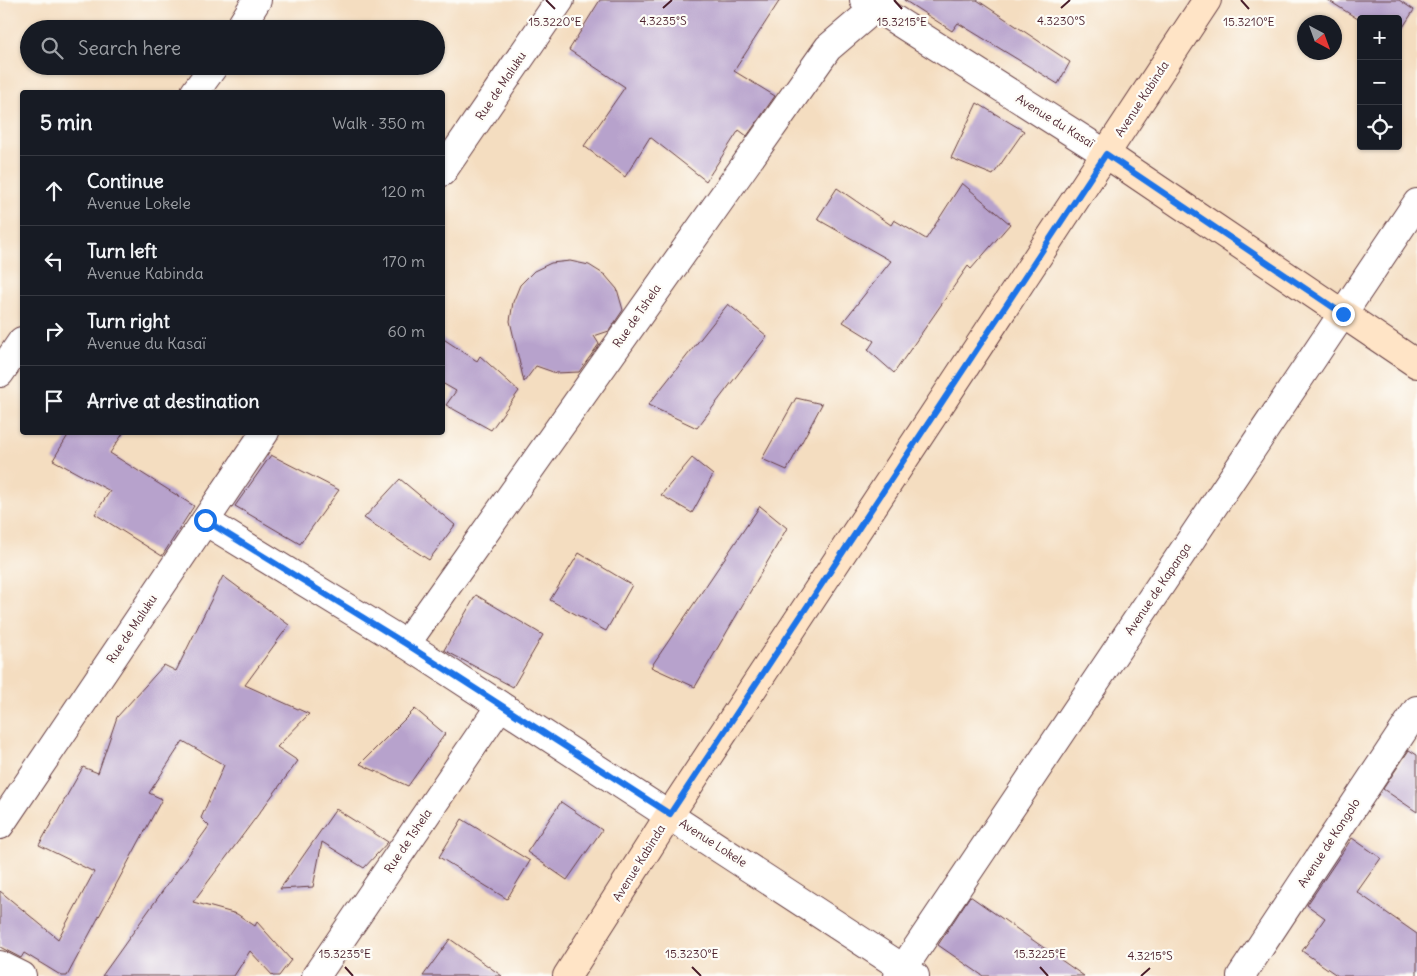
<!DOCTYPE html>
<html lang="en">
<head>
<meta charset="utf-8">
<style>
	:root { --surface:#171b24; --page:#20242c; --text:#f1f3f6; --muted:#9ea1a6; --line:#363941 }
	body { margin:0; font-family:Delius,sans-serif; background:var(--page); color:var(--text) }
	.controls { position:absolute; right:15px; top:15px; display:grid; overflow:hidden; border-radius:5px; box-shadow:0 1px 4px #0004 }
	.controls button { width:45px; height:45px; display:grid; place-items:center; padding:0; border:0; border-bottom:1px solid var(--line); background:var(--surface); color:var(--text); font:25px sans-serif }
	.compass { position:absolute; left:1297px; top:15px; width:45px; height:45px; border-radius:50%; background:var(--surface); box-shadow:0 1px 4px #0004; rotate:139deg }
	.stop { position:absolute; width:15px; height:15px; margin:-11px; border:4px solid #1a73e8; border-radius:50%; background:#fff }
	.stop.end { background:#1a73e8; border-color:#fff; box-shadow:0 1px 5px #0008 }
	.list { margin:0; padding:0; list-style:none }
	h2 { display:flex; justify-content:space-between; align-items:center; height:65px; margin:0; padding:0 20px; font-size:21px }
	h2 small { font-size:16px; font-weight:400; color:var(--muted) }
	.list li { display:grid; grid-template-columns:32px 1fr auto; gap:15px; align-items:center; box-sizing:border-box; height:70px; padding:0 20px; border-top:1px solid var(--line) }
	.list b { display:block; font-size:19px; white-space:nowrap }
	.list p { margin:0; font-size:16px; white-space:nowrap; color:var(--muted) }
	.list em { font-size:16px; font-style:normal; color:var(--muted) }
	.icon { flex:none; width:28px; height:28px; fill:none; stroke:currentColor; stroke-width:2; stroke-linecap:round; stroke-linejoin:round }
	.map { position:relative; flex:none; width:1417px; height:976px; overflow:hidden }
	.search { position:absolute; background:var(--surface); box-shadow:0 1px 4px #0004; left:20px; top:20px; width:425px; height:55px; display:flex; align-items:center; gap:12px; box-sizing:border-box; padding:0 18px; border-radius:28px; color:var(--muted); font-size:19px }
	.panel { position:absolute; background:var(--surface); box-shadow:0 1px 4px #0004; left:20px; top:90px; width:425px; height:345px; border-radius:5px }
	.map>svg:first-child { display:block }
</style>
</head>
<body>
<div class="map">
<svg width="1417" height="976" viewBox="0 0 1417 976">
	<rect width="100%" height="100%" fill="#fdfcf7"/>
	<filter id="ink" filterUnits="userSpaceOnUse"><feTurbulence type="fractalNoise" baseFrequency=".02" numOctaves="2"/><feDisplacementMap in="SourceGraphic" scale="10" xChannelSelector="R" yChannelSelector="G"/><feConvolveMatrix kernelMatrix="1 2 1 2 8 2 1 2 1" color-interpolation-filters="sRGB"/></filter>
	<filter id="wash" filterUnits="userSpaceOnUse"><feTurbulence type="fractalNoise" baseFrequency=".0096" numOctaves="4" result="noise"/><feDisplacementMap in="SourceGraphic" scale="20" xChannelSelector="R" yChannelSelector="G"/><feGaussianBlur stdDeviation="1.12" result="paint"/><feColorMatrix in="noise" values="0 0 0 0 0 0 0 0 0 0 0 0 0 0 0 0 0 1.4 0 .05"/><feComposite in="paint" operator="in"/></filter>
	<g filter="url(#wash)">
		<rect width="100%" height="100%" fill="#f4ddc0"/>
		<g id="blocks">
			<g fill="#b7a2cc">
				<path d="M600,0H780L734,71L775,96L747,136L739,130L706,181L650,137L625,177L584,146L625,87L569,50Z"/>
				<path d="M904,0H977L1070,62L1058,84L958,23L952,31Z"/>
				<path d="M1328,0H1399L1414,10L1398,35V19H1361V21Z"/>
				<path d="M977,103L1024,131L993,175L951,158Z"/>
				<path d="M962,183L1010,224L971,269L968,266L894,373L868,350L874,341L843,322L891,261L817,219L837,188L891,225L894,220L926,239Z"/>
				<path d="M570,261L589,265L605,275L617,289L623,310L609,331L594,336L599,344L579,372L556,373L536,366L524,382L510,321L513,302L520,285L534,271L551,263Z"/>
				<path d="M728,304L767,336L697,428L648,405Z"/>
				<path d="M442,338L477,361L480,356L519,391L491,430L446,405L456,391L442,383Z"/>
				<path d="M796,398L822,404L787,470L762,459Z"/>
				<path d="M70,432H124L110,453L194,506L162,556L95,514L110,491L53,460Z"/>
				<path d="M271,455L339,490L300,544L235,506Z"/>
				<path d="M692,458L713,475L692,513L661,495Z"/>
				<path d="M400,479L455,525L429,560L364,518Z"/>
				<path d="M760,506L787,528L695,687L651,667Z"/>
				<path d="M579,553L632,585L606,631L550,600Z"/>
				<path d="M223,576L289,625L245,685L309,714L277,747L298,761L193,902L237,914L255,926L257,922L291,960L279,976H273L250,951L234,976H102L209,826L201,818L224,765L183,741L149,793L162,799L67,976H62L24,953L21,958L0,947V891L58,939L94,872L39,845L83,767L98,773L117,717L164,665L176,671Z"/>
				<path d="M476,595L543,635L513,687L444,650Z"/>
				<path d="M415,709L445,734L408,786L360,764Z"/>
				<path d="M1409,750L1417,755V812L1383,789Z"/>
				<path d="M561,802L602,830L567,880L527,852Z"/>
				<path d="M336,809L388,842L364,868L322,842L313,887L280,889Z"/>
				<path d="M462,819L530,861L507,899L439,857Z"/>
				<path d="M1352,838L1381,858L1357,892L1417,934V976H1338L1302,951L1325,918L1307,905Z"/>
				<path d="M970,896L1084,976H983L938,945Z"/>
				<path d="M450,939L502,976H423Z"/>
			</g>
		</g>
	</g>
	<g filter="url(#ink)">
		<use href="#blocks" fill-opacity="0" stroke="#643c41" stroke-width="1"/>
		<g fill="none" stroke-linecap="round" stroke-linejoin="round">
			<defs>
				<g id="street">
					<path d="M864,0L1106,154"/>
					<path d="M239,29L257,0"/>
					<path d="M195,92L214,66"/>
					<path d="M442,172L560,0"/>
					<path d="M0,373L22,341"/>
					<path d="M205,521L406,644L915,976"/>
					<path d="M406,644L828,48L875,8L881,0"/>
					<path d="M0,825L265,432"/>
					<path d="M0,965L22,976"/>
					<path d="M316,976L500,706"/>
					<path d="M898,976L1417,203"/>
					<path d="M1241,976L1417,710"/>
				</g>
				<g id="secondary">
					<path d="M1106,154L1417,364"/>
					<path d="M567,976L670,814L1207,0"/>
				</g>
			</defs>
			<use href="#street" stroke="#643c41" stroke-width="30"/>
			<use href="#secondary" stroke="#643c41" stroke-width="30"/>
			<use href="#street" stroke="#fff" stroke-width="28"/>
			<use href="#secondary" stroke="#ffe4c6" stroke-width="28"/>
		</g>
	</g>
	<g fill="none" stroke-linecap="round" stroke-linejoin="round" filter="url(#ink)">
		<path stroke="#1a73e8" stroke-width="6" d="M205,520L406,644L670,814L1106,154L1343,314"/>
	</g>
	<path fill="none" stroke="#4a1f2b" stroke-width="2" d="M546,0L555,9M894,0L902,9M1241,0L1249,9M663,8L672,0M1061,8L1070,0M345,967L353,976M692,967L701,976M1040,967L1048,976M1141,976L1150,968"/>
	<g text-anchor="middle" stroke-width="4.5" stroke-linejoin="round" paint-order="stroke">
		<g font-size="12" fill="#4a1f2b" stroke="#fdfcf7">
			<text transform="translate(501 86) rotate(-56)" y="4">Rue de Maluku</text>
			<text transform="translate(1142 99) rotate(-57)" y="4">Avenue Kabinda</text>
			<text transform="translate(1055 121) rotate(32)" y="4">Avenue du Kasaï</text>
			<text transform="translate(637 316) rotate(-55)" y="4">Rue de Tshela</text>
			<text transform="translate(1158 589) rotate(-56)" y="4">Avenue de Kapanga</text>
			<text transform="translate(132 629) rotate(-56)" y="4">Rue de Maluku</text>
			<text transform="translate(408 841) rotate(-56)" y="4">Rue de Tshela</text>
			<text transform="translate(713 843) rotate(33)" y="4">Avenue Lokele</text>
			<text transform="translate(1329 843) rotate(-57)" y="4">Avenue de Kongolo</text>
			<text transform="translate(639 863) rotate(-58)" y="4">Avenue Kabinda</text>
		</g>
	</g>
	<g font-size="12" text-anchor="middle" fill="#4a1f2b" stroke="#fdfcf7" stroke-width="4.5" stroke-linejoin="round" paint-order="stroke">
		<text x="663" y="25">4.3235°S</text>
		<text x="1061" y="25">4.3230°S</text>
		<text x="555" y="26">15.3220°E</text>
		<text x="902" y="26">15.3215°E</text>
		<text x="1249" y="26">15.3210°E</text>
		<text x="345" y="958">15.3235°E</text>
		<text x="692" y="958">15.3230°E</text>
		<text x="1040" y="958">15.3225°E</text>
		<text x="1150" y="960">4.3215°S</text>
	</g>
</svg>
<div class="controls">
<button>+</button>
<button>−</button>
<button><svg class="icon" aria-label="locate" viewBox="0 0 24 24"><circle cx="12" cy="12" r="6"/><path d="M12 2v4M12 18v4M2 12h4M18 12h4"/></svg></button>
</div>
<svg class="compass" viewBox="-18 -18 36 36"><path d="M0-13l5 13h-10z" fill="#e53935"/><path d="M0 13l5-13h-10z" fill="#9ea1a6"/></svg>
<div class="stop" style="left:205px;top:520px"></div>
<div class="stop end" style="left:1343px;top:314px"></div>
<div class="search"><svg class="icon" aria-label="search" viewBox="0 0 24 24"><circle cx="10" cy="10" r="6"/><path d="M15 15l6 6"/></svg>Search here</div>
<section class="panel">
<h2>5 min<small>Walk · 350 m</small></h2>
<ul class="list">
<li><svg class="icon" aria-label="ahead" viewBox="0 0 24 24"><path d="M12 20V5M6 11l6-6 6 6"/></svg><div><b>Continue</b><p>Avenue Lokele</p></div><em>120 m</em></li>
<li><svg class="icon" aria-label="left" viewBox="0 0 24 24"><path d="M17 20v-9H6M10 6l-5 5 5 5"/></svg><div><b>Turn left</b><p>Avenue Kabinda</p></div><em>170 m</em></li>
<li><svg class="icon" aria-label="right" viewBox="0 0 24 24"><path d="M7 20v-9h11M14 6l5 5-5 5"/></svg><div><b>Turn right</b><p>Avenue du Kasaï</p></div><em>60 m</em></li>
<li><svg class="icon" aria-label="arrive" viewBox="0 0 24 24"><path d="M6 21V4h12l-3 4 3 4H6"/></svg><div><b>Arrive at destination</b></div></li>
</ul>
</section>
</div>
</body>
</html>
